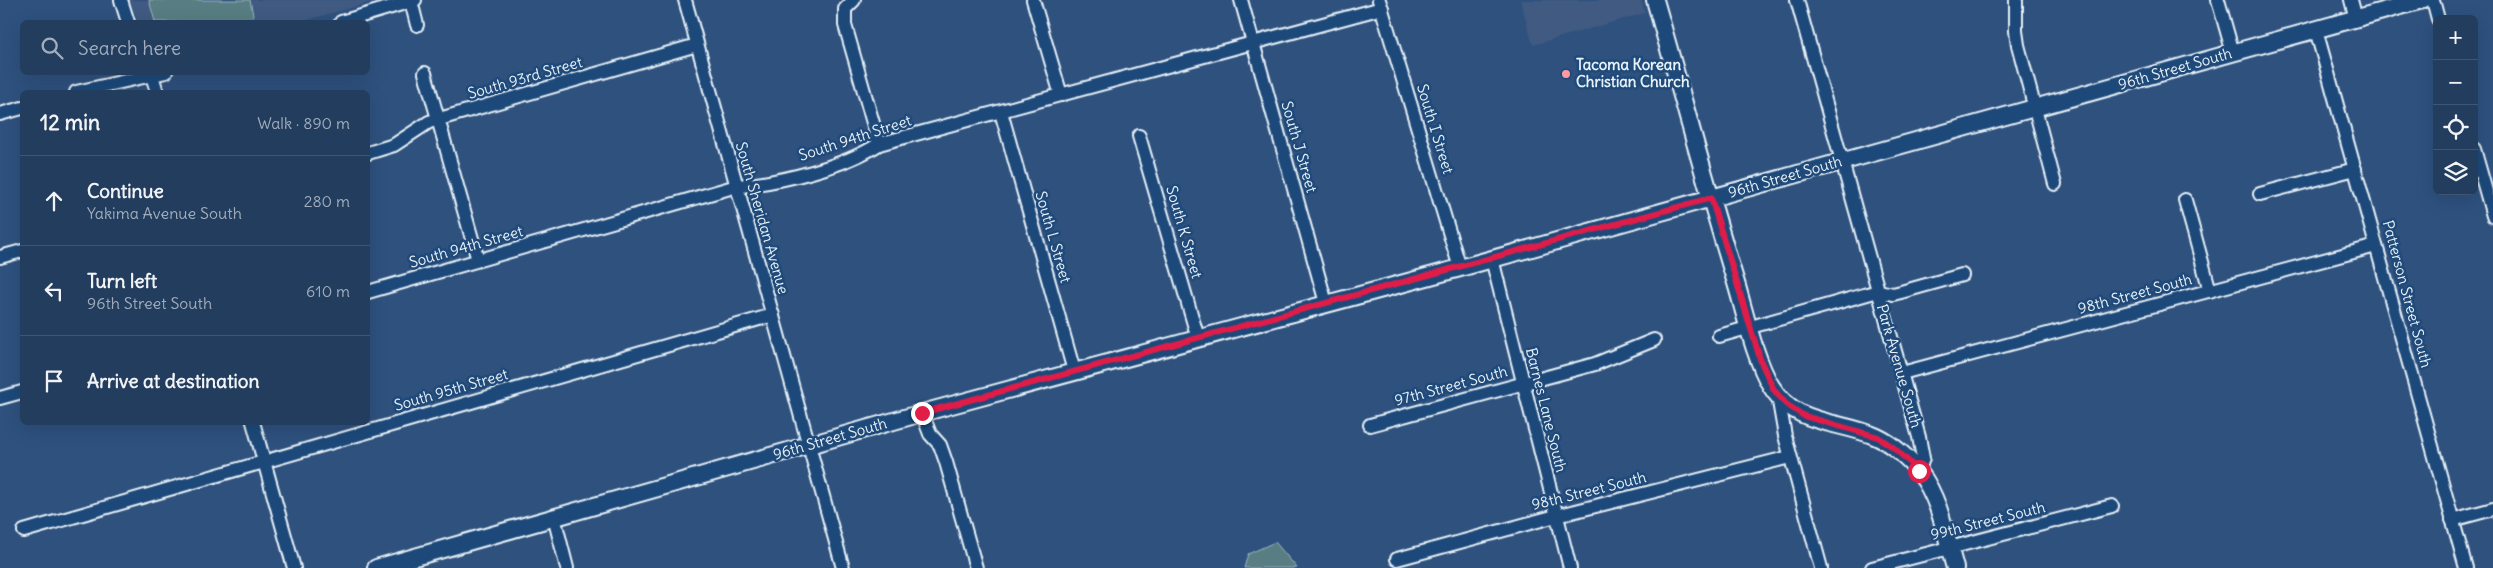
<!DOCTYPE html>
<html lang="en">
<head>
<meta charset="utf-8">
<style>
	:root { --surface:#223d5e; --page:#2e4867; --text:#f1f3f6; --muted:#a2aebc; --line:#3f5673 }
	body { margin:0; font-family:Delius,sans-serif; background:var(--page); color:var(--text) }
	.controls { position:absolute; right:15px; top:15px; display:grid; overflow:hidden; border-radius:8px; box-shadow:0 5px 20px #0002 }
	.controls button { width:45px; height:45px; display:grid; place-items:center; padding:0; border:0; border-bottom:1px solid var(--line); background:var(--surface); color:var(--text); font:25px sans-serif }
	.stop { position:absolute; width:15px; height:15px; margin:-11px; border:4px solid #e11d48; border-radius:50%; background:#fff }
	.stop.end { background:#e11d48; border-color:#fff; box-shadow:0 1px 5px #0008 }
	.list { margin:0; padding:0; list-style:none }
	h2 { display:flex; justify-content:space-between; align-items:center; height:65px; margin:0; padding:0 20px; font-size:21px }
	h2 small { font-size:16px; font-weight:400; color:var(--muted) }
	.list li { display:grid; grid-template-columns:32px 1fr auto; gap:15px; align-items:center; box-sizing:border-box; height:90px; padding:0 20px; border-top:1px solid var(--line) }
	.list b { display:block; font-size:19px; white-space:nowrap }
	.list p { margin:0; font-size:16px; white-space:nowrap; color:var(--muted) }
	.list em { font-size:16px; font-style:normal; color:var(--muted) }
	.icon { flex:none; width:28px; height:28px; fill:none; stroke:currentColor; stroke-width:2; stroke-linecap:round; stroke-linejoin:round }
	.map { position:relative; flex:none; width:2493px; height:568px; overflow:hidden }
	.search { position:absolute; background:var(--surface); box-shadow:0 5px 20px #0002; left:20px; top:20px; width:350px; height:55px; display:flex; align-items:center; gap:12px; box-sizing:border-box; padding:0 18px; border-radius:8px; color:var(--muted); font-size:19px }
	.panel { position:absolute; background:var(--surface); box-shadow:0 5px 20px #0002; left:20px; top:90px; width:350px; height:335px; border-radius:8px }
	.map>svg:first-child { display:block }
</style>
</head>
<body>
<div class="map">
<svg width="2493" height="568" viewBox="0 0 2493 568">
	<rect width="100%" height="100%" fill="#2e517e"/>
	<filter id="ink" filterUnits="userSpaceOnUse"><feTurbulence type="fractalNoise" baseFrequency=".02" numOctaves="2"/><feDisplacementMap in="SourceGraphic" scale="10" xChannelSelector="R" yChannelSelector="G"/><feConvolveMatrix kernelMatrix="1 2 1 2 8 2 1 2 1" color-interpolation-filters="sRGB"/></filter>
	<g filter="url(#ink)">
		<g fill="#3f5a82">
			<path d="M129,0H379L300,22H138Z"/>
			<path d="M1520,0H1641L1645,13L1533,45Z"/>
		</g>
		<g fill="#597d82" stroke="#a0b7bd">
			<path d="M149,0H250L254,20L252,22H155Z"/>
			<path d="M1275,542L1297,568H1244L1248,554Z"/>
		</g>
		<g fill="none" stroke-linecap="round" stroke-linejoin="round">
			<defs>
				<g id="minor">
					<path d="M121,0L128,22"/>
					<path d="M685,0L843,568"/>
					<path d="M854,0L845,9V25L879,144"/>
					<path d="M1033,0L1061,95"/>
					<path d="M1241,0L1326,303"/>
					<path d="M1379,0L1460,268"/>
					<path d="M1797,0L1919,437L1923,458L1919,471"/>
					<path d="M2016,0V31L2018,45L2055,184"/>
					<path d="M2218,0L2233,53"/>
					<path d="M2351,0L2356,19"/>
					<path d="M2433,0L2438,19"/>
					<path d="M411,1L417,25"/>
					<path d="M341,22L415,0"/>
					<path d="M2316,30L2466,568"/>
					<path d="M151,72L157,92"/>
					<path d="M425,73L478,260"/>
					<path d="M76,92L166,72"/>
					<path d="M1001,112L1074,371"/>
					<path d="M0,114L22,108"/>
					<path d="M1139,136L1198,338"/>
					<path d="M2474,149L2493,216"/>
					<path d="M368,153L394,145L429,122L697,45"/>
					<path d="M2260,194L2355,169"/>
					<path d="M2185,200L2210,291"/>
					<path d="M0,257L22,251"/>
					<path d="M1492,259L1570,568"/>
					<path d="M368,292L737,186C778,183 844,167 879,144L1382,8"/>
					<path d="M1719,336L1878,291L1893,294L1901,292L1962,275"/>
					<path d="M1902,373L2376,246"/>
					<path d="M1778,396L1785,436L1821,568"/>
					<path d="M0,398L22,392"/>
					<path d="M922,413L930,434L940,445L946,462L976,568"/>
					<path d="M253,422L294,568"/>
					<path d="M1370,425L1595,364L1654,340"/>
					<path d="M554,517L567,568"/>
					<path d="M2452,520L2493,509"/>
					<path d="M24,531L773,315"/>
					<path d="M1397,559L1556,516L1790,457"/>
					<path d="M1872,568L2112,506"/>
				</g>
				<g id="major">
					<path d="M1655,0C1682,94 1707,189 1736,283C1745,313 1755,360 1771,386C1795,426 1839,420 1877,437C1892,444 1910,459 1920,473C1940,499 1946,537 1955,568"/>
					<path d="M376,568L922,413L1460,268L2422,0"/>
				</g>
			</defs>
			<use href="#minor" stroke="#e8f1f8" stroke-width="16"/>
			<use href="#major" stroke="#e8f1f8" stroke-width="20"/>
			<use href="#minor" stroke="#1f4a7a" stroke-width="12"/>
			<use href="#major" stroke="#1f4a7a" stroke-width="16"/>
		</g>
	</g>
	<g fill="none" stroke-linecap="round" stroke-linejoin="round" filter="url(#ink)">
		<path stroke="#e11d48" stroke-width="6" d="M922,413L1711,198L1761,362L1774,390L1786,404L1804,416L1878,437L1893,447L1919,471"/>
	</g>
	<circle fill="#ff9aa2" stroke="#1f4a7a" stroke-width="2" cx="1566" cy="74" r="5"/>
	<g text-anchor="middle" stroke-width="5" stroke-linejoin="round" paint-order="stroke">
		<g font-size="15" font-weight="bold" fill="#e8f1f8" stroke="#1f4a7a" text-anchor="start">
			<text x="1576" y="70">Tacoma Korean<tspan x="1576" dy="17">Christian Church</tspan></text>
		</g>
		<g font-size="15" fill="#e8f1f8" stroke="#1f4a7a">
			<text transform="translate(2175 69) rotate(-16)" y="5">96th Street South</text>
			<text transform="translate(525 78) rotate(-16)" y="5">South 93rd Street</text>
			<text transform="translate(1435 129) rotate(73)" y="5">South I Street</text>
			<text transform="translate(855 138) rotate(-18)" y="5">South 94th Street</text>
			<text transform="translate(1299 147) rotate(74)" y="5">South J Street</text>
			<text transform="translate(1785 177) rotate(-16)" y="5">96th Street South</text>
			<text transform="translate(762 218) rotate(74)" y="5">South Sheridan Avenue</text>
			<text transform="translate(1184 232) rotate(74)" y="5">South K Street</text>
			<text transform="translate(1053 237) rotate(74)" y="5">South L Street</text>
			<text transform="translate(466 247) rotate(-16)" y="5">South 94th Street</text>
			<text transform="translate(2135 294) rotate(-15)" y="5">98th Street South</text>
			<text transform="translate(2407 294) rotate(75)" y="5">Patterson Street South</text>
			<text transform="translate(1899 366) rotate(74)" y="5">Park Avenue South</text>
			<text transform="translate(1451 386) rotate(-15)" y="5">97th Street South</text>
			<text transform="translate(451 390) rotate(-16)" y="5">South 95th Street</text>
			<text transform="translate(1546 410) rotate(76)" y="5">Barnes Lane South</text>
			<text transform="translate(830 439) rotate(-16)" y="5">96th Street South</text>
			<text transform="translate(1589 491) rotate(-14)" y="5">98th Street South</text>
			<text transform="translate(1988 521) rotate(-14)" y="5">99th Street South</text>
		</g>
	</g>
</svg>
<div class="controls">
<button>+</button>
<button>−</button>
<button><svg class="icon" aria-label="locate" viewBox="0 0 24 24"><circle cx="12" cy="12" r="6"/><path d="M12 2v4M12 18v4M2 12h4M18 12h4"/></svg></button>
<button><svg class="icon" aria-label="layers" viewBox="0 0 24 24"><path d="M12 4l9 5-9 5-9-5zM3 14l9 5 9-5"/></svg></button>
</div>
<div class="stop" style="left:1919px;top:471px"></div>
<div class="stop end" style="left:922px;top:413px"></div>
<div class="search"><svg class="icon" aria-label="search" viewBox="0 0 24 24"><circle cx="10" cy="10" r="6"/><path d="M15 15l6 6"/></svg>Search here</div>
<section class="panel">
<h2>12 min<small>Walk · 890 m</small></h2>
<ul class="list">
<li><svg class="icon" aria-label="ahead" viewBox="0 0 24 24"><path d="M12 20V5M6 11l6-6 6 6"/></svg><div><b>Continue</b><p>Yakima Avenue South</p></div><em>280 m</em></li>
<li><svg class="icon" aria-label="left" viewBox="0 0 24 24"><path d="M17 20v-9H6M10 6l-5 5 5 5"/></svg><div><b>Turn left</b><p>96th Street South</p></div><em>610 m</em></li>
<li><svg class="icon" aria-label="arrive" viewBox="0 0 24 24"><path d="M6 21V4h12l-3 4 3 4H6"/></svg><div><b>Arrive at destination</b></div></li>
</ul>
</section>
</div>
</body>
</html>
